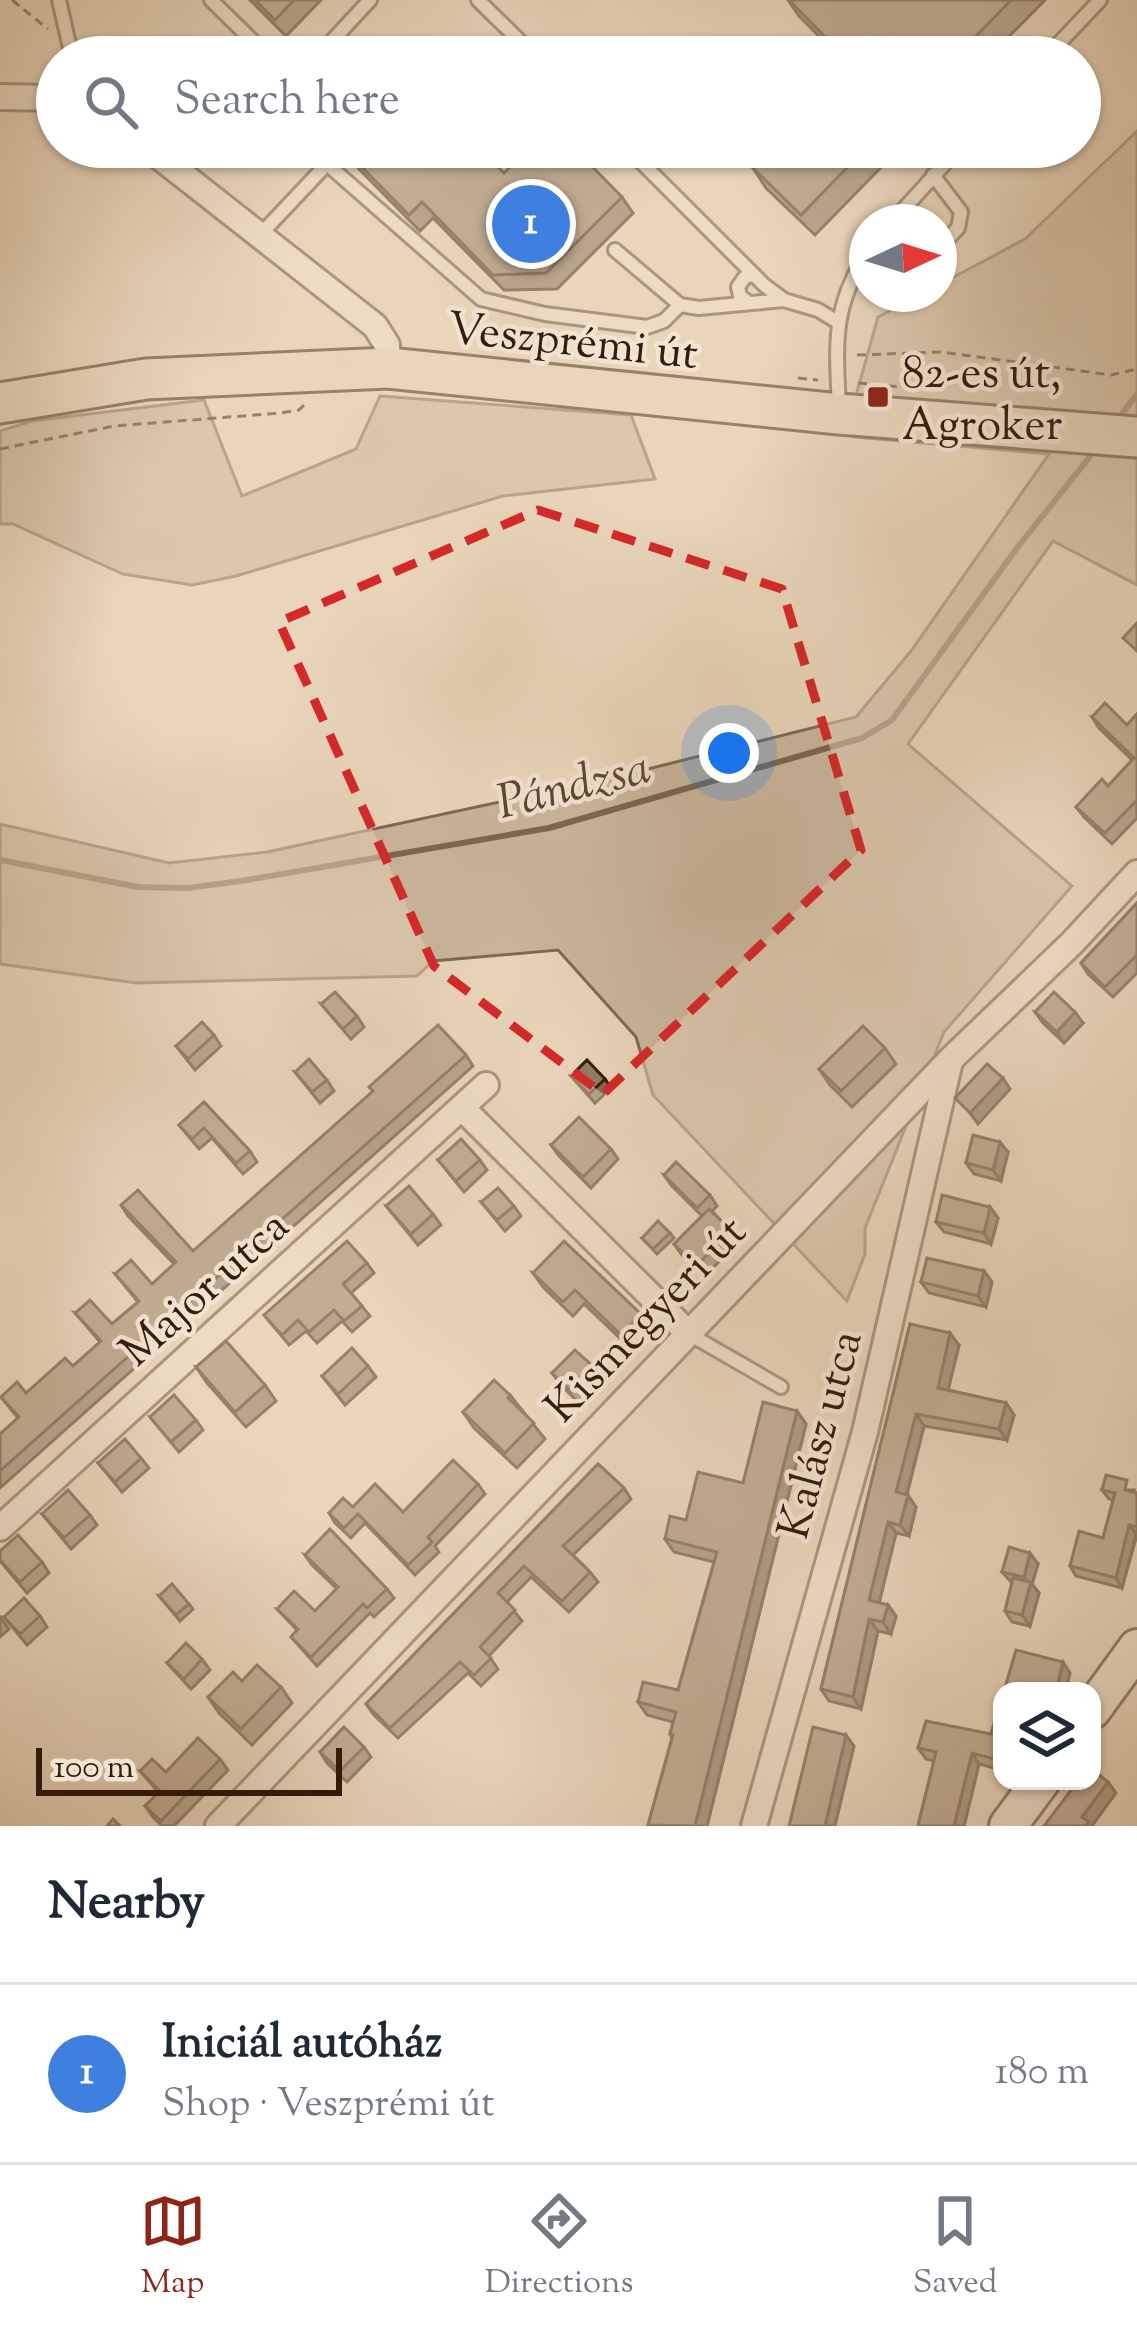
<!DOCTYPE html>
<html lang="en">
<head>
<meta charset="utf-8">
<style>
	:root { --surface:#fff; --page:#f6f6f7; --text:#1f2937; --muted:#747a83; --line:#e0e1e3; --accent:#8f2418 }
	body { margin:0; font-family:"Sorts Mill Goudy",serif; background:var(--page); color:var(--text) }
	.controls { position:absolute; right:36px; bottom:36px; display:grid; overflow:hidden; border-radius:24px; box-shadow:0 3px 9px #0004 }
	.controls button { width:108px; height:108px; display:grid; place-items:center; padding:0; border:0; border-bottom:3px solid var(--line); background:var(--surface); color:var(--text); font:60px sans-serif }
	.compass { position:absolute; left:849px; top:204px; width:108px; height:108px; border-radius:50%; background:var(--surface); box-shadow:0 3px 9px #0004; rotate:86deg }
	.scale { position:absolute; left:36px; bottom:30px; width:306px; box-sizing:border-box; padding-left:12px; border:6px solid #341c08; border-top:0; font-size:33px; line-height:42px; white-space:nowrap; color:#341c08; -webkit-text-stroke:9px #f1e4d2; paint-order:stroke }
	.you { position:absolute; left:729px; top:753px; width:42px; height:42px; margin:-30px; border:9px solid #fff; border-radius:50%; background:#1a73e8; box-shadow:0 0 0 18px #1a73e833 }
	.badge { display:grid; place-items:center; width:78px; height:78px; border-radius:50%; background:var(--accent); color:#fff; font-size:39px; font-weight:700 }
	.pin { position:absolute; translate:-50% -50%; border:6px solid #fff; box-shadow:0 3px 12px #0006 }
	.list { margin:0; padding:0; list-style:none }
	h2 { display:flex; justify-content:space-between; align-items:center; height:156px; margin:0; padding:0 48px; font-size:51px }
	h2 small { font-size:39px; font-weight:400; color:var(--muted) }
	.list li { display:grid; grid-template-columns:78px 1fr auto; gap:36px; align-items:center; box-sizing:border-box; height:180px; padding:0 48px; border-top:3px solid var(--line) }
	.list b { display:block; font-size:45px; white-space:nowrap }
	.list p { margin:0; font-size:39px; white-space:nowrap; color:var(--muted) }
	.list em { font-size:39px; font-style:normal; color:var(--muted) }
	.icon { flex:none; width:66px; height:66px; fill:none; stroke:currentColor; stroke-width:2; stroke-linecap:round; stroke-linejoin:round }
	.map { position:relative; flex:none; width:1137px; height:1826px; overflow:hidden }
	.search { position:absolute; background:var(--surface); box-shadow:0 3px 9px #0004; left:36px; right:36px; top:36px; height:132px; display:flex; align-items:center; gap:30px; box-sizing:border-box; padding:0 42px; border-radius:66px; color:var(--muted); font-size:45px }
	.sheet { height:336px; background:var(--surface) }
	nav { display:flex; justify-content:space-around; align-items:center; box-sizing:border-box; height:168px; border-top:3px solid var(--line); background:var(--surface); font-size:33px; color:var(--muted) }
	nav a { display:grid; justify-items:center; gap:6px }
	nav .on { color:var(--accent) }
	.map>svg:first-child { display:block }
</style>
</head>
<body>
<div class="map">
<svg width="1137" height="1826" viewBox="0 0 1137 1826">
	<rect width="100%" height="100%" fill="#e9d6ba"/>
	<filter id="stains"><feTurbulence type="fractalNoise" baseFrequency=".00167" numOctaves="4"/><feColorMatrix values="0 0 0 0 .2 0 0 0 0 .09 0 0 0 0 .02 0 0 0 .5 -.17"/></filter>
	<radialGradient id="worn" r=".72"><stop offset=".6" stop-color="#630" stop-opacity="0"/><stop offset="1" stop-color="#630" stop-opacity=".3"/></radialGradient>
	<g fill="#cab69c" stroke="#7f6952" stroke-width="3">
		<path d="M1137,131V585L1053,541L908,744L1072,886L944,1032L865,1228V1254L847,1301L653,1095L636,1037L558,950L433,961L417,976L136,983L0,964V824L169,863L267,852L616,777L856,717L911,651L1049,454L853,437L855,399L878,317L922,294H939V285L1025,239Z"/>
		<path d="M380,396L631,415L655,479L503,496L236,576L192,585L123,574L13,524H0V431L32,421L204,400L242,496L356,449Z"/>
	</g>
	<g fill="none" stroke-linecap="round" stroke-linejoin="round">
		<g stroke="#7b664e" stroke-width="6">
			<path d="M1118,419L1137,394"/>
			<path d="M0,860L138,887L188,888L241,881L549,828L862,738L892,720L1017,548L1096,449"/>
		</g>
		<defs>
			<g id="service">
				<path d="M59,0L72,57"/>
				<path d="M211,0L269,57"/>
				<path d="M478,0L536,57"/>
				<path d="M317,57L370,0"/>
				<path d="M430,57L437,50L444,57"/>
				<path d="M1046,57L1100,0"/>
				<path d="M626,147L764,285L783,299"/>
				<path d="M327,164L481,299L545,314L647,327L664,321L680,305"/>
				<path d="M933,175L961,212L958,228L939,248"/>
				<path d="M892,222L960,147"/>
				<path d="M260,235L343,147"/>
				<path d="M615,250L680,305L699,308L784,300L818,310L836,321"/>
				<path d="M749,303L740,296L738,287L745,277L754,275"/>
				<path d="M839,407C836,345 832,307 867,253"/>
				<path d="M689,1334L781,1387"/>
			</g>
			<g id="minor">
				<path d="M0,97L57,98"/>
				<path d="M147,147L375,326L387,345L388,368"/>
				<path d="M462,1108L688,1333"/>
				<path d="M0,1528L486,1085"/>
				<path d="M218,1826L950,1060L1072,943L1137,873"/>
				<path d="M754,1826L865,1432L950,1061"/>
			</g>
			<g id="secondary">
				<path d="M1092,1710L1137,1648"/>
				<path d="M1008,1826L1041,1781"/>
			</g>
			<path id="primary" d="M0,403L146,379L388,368L839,414L1137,437"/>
		</defs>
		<use href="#service" stroke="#614a34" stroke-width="18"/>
		<use href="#minor" stroke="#614a34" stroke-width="30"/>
		<use href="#secondary" stroke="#341c08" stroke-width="42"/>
		<use href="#primary" stroke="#341c08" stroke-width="45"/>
		<g stroke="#341c08" stroke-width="3" stroke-dasharray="9 6" stroke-linecap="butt">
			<path d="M12,0L48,29"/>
			<path d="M857,355L941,352L1111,375L1137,369"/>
			<path d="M798,378L818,380"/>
			<path d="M858,383L902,387"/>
			<path d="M0,449L114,426L281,413L299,410L308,401"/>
		</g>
		<use href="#service" stroke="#f1e4d2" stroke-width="12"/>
		<use href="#minor" stroke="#f1e4d2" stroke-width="24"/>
		<use href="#secondary" stroke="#f1e4d2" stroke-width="36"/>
		<use href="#primary" stroke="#e9d6ba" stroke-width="39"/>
	</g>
	<g fill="#7e6c57" stroke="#341c08" stroke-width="3">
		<path d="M250,0H321L286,36Z"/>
		<path d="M788,0H1045L989,57H840L799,16Z"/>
		<path d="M773,147H901L815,235L766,188L753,168Z"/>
		<path d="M348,153L504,173L622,197L633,213L557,289L504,290L433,218L420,231L359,169Z"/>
		<path d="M1137,714V818L1112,844L1084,817L1076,807L1108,786L1132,760L1099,728L1092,717L1127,725Z"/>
		<path d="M1137,903V973L1113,997L1088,974L1081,963Z"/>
		<path d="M321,1004L357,1016L364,1027L351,1039Z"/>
		<path d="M1035,1012L1083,1023L1064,1043L1043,1023Z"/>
		<path d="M214,1035L221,1046L195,1070L176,1046Z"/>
		<path d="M885,1048L896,1064L852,1107L830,1085L819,1069Z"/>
		<path d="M466,1055L473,1066L0,1488V1434L18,1418L1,1397L26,1393L73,1366L100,1342L75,1313L112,1324L138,1302L115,1274L152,1284L174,1264L128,1216L121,1205L193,1251Z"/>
		<path d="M295,1072L327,1080L334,1091L320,1103Z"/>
		<path d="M571,1076L605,1079L611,1088L595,1103Z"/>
		<path d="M204,1102L250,1151L257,1162L243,1174L212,1138L199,1149L179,1125Z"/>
		<path d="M551,1145L611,1149L618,1159L591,1188L559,1156Z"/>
		<path d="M1008,1152L1001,1181L974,1174L966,1163Z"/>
		<path d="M438,1160H480L487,1170L464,1192Z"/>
		<path d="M664,1175L710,1195L717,1206L712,1211L731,1231L739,1241L704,1277L682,1255L674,1244L702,1216L671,1185Z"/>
		<path d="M481,1202L514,1206L521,1216L505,1231Z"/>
		<path d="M386,1206L433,1214L441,1225L418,1245Z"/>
		<path d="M990,1207L998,1218L991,1244L944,1232L936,1222Z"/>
		<path d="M670,1233L674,1238L657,1254L642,1238Z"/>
		<path d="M367,1263L374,1273L351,1293L370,1316L352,1332L342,1321L317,1343L306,1331L289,1345L264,1315Z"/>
		<path d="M984,1271L992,1282L986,1307L929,1293L921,1282Z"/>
		<path d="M533,1273L641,1314L651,1328L631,1349L584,1304L573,1316L543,1287Z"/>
		<path d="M910,1324L959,1345L948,1390L1006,1403L1014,1415L1007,1440L924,1426L907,1495L916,1507L909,1536L896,1533L879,1603L888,1605L896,1616L891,1634L878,1631L861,1709L829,1701L821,1689Z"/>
		<path d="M368,1366L376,1377L345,1405L322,1376Z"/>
		<path d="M196,1367L265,1385L276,1401L246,1427L207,1383Z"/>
		<path d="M595,1368L602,1379L579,1403L560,1384L552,1373Z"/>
		<path d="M510,1395L545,1439L517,1468L474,1428L463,1412Z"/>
		<path d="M797,1411L806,1424L707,1826L648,1825L672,1738L670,1734L673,1722L647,1715L638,1702L678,1690L714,1562L674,1552L665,1539L686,1520L743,1483Z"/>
		<path d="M150,1417L196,1420L203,1430L179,1452Z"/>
		<path d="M141,1458L149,1468L122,1492L98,1463Z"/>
		<path d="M598,1464L624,1488L631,1499L573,1555L590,1572L598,1582L569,1612L531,1577L507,1602L522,1621L489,1656L498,1669L481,1686L468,1673L398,1738L374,1715L366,1704Z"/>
		<path d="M478,1484L485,1494L435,1546L439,1552L415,1575L365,1523L351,1538L335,1523L329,1513L353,1507L403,1512Z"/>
		<path d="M1102,1490H1134L1133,1492L1137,1493V1535L1122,1588L1076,1576L1070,1566L1103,1538L1113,1500L1109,1499Z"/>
		<path d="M42,1514L90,1515L97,1525L71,1549Z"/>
		<path d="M305,1555L387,1589L394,1598L374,1617L370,1613L317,1666L291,1637L297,1630L277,1609L315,1611L337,1589L312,1565Z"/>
		<path d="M0,1561L42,1562L49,1573L27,1593Z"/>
		<path d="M1038,1564L1032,1584L1039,1593L1030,1626L1012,1622L1005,1611L1012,1583L1002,1572Z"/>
		<path d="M159,1596L189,1604L193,1609L180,1621Z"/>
		<path d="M40,1616L47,1627L27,1645L4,1617Z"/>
		<path d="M0,1617L9,1629L0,1637Z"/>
		<path d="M202,1659L210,1670L191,1689L167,1663Z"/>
		<path d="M242,1681L281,1687L292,1703L252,1745L219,1713L208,1697Z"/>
		<path d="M1002,1698V1770L979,1764L964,1826H918L934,1761L926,1759L918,1748L991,1734Z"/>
		<path d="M364,1747L371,1757L347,1782L327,1763L320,1752Z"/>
		<path d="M220,1759L228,1770L174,1826H162L153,1817L145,1806L159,1793L140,1771L166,1772Z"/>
	</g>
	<g fill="#665847" stroke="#341c08" stroke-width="3">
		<path d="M1075,1012L1083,1023L1064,1043L1057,1032Z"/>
		<path d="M1003,1078L1010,1089L978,1124L970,1113Z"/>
		<path d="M1000,1142L1008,1152L1001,1181L993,1170Z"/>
		<path d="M990,1207L998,1218L991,1244L984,1233Z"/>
		<path d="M984,1271L992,1282L986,1307L978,1296Z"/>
		<path d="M950,1333L959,1345L946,1399L938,1388Z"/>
		<path d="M1006,1403L1014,1415L1007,1440L999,1429Z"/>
		<path d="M797,1411L806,1424L707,1826H695Z"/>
		<path d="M916,1414L924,1426L904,1504L896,1492Z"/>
		<path d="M908,1495L916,1507L909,1536L900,1525Z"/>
		<path d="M888,1522L896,1533L877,1612L869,1600Z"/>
		<path d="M1129,1525L1136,1534L1122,1588L1116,1578Z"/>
		<path d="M1030,1553L1038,1564L1032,1584L1039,1593L1030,1626L1022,1615L1030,1586L1024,1577Z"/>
		<path d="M888,1605L896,1616L891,1634L883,1622Z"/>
		<path d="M869,1619L878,1631L861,1709L853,1697Z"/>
		<path d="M1063,1662L1070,1673L1066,1691H1056Z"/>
		<path d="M846,1735L854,1746L835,1826H825Z"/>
		<path d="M972,1753L979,1764L964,1826H954Z"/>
		<path d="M1108,1782L1116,1793L1092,1826H1086L1082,1817Z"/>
	</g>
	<g fill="#927d65" stroke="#341c08" stroke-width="3">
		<path d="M255,0H294L275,20Z"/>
		<path d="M789,0H1011L956,57H845Z"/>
		<path d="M355,147H478L504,173L530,147H573L622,197L546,273L493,275L422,202L409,215L348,153Z"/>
		<path d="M773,147H867L801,215L753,168Z"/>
		<path d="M1137,623V651L1123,638Z"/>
		<path d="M1105,703L1127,725L1137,714V800L1105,833L1076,807L1102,779L1108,786L1134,758L1092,717Z"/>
		<path d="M1137,903V955L1105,987L1081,963Z"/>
		<path d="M335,992L357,1016L343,1029L321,1004Z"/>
		<path d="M1054,992L1075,1012L1057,1032L1035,1012Z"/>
		<path d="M202,1022L214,1035L188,1059L176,1046Z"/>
		<path d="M438,1025L466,1055L0,1471V1434L19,1417L1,1397L17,1382L26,1393L65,1358L73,1366L101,1341L75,1313L90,1300L112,1324L139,1301L115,1274L131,1260L152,1284L176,1262L121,1205L138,1190L193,1251L373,1091L369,1087Z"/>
		<path d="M863,1026L885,1048L841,1091L819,1069Z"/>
		<path d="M309,1059L327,1080L312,1092L295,1072Z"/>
		<path d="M587,1060L605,1079L589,1094L571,1076Z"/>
		<path d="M987,1064L1003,1078L970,1113L955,1098Z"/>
		<path d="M204,1102L250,1151L236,1163L204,1128L192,1139L179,1125Z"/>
		<path d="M579,1117L611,1149L583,1177L551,1145Z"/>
		<path d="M973,1135L1000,1142L993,1170L966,1163Z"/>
		<path d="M461,1139L480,1160L456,1181L438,1160Z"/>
		<path d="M676,1162L710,1195L697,1208L664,1175Z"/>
		<path d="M409,1186L433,1214L411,1234L386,1206Z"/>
		<path d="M498,1188L514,1206L497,1220L481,1202Z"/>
		<path d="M942,1195L990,1207L984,1233L936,1222Z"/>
		<path d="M709,1209L731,1231L696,1266L674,1244Z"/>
		<path d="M658,1221L670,1233L653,1249L642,1238Z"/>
		<path d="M347,1241L367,1263L343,1284L362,1306L344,1321L334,1310L309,1332L298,1320L282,1335L264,1315Z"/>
		<path d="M564,1241L641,1314L621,1335L575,1290L563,1302L533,1273Z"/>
		<path d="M927,1258L984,1271L978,1296L921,1282Z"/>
		<path d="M910,1324L950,1333L938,1388L1006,1403L999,1429L916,1414L896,1492L908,1495L900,1525L888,1522L869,1600L888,1605L883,1622L869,1619L853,1697L821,1689Z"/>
		<path d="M226,1341L265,1385L235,1412L196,1367Z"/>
		<path d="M352,1348L368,1366L338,1394L322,1376Z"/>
		<path d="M575,1350L595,1368L572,1392L552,1373Z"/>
		<path d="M494,1380L510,1395L508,1398L534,1423L505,1453L463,1412Z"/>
		<path d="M174,1395L196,1420L171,1442L150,1417Z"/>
		<path d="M763,1402L797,1411L695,1826L648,1825L673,1735L670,1734L676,1712L638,1702L643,1682L678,1690L717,1552L665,1539L670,1516L686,1520L698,1472L743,1483Z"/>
		<path d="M125,1439L141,1458L115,1482L98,1463Z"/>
		<path d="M453,1460L478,1484L428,1537L432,1542L408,1565L358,1514L344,1528L329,1513L343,1498L353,1507L375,1484L403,1512Z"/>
		<path d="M598,1464L624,1488L563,1546L590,1572L562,1601L524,1566L498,1593L515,1610L480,1647L491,1658L474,1675L460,1662L390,1728L366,1704Z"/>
		<path d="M1106,1475L1127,1480L1125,1490L1137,1493V1527L1129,1525L1116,1578L1070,1566L1079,1531L1103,1538L1115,1493L1102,1490Z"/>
		<path d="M68,1490L90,1515L64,1538L42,1514Z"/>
		<path d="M330,1529L387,1589L367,1608L363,1604L311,1657L291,1637L298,1629L277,1609L294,1591L315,1611L338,1587L305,1555Z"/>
		<path d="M18,1535L42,1562L20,1582L0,1560V1551Z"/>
		<path d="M1009,1547L1030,1553L1024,1577L1002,1572Z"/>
		<path d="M1013,1578L1031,1582L1022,1615L1005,1611Z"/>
		<path d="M172,1584L189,1604L176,1615L159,1596Z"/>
		<path d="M24,1598L40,1616L20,1634L4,1617Z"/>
		<path d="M186,1643L202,1659L184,1679L167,1663Z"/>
		<path d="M1016,1650L1063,1662L1056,1691H1004Z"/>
		<path d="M257,1665L281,1687L241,1729L208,1697L233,1672L242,1681Z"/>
		<path d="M1002,1698V1761L972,1753L954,1826H918L936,1752L918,1748L926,1721L991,1734Z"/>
		<path d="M344,1727L364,1747L340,1771L320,1752Z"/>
		<path d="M813,1727L846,1735L825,1826H789Z"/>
		<path d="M198,1738L220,1759L161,1821L145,1806L160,1791L140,1771L152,1759L166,1772Z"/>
		<path d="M1092,1769L1108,1782L1082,1817L1089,1822L1086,1826H1044L1078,1781H1092Z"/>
		<path d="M113,1819L120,1826H107Z"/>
	</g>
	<path d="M0 0H1137V1826H0ZM538,510L782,589L861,850L603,1094L434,966L279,622Z" fill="#e9d6ba" fill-opacity=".55" fill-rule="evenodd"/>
	<path fill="none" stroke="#d62828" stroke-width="9" stroke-dasharray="24 15" stroke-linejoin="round" d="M538,510L782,589L861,850L603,1094L434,966L279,622Z"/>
	<rect fill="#8f2418" stroke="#f1e4d2" stroke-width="4.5" x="866" y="385" width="24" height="24" rx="6"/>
	<g text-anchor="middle" stroke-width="9" stroke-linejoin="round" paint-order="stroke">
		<g font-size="45" fill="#341c08" stroke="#f1e4d2">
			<text transform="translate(573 339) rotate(6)" y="16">Veszprémi út</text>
			<text transform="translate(203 1287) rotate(-42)" y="16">Major utca</text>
			<text transform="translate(644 1318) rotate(-46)" y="16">Kismegyeri út</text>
			<text transform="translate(818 1434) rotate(-75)" y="16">Kalász utca</text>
		</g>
		<g font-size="45" fill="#341c08" stroke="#f1e4d2" text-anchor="start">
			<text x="902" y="387">82-es út,<tspan x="902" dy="52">Agroker</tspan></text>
		</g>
		<g font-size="48" font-style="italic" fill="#5e4731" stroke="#f1e4d2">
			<text transform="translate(573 783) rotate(-14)" y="17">Pándzsa</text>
		</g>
	</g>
	<rect width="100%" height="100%" filter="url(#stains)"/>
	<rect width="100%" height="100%" fill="url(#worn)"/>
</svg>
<div class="controls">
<button><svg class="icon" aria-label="layers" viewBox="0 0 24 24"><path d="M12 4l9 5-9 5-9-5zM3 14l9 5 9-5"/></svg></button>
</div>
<svg class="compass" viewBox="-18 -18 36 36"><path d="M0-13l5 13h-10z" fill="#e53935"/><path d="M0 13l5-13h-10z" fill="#747a83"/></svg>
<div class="scale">100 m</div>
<div class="you"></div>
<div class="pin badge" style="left:531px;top:224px;background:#3f7fe0">1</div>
<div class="search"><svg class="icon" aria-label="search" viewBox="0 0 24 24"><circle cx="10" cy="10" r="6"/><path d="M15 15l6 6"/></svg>Search here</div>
</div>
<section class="sheet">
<h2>Nearby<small></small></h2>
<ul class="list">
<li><span class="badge" style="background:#3f7fe0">1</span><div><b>Iniciál autóház</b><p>Shop · Veszprémi út</p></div><em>180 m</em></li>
</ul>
</section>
<nav>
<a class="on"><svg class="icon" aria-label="map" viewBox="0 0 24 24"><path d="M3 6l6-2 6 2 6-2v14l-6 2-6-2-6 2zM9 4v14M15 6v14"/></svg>Map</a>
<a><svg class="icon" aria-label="directions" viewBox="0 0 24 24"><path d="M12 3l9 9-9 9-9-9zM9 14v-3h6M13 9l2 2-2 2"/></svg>Directions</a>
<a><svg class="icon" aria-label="saved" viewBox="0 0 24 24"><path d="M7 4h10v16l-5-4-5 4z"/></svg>Saved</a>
</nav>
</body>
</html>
